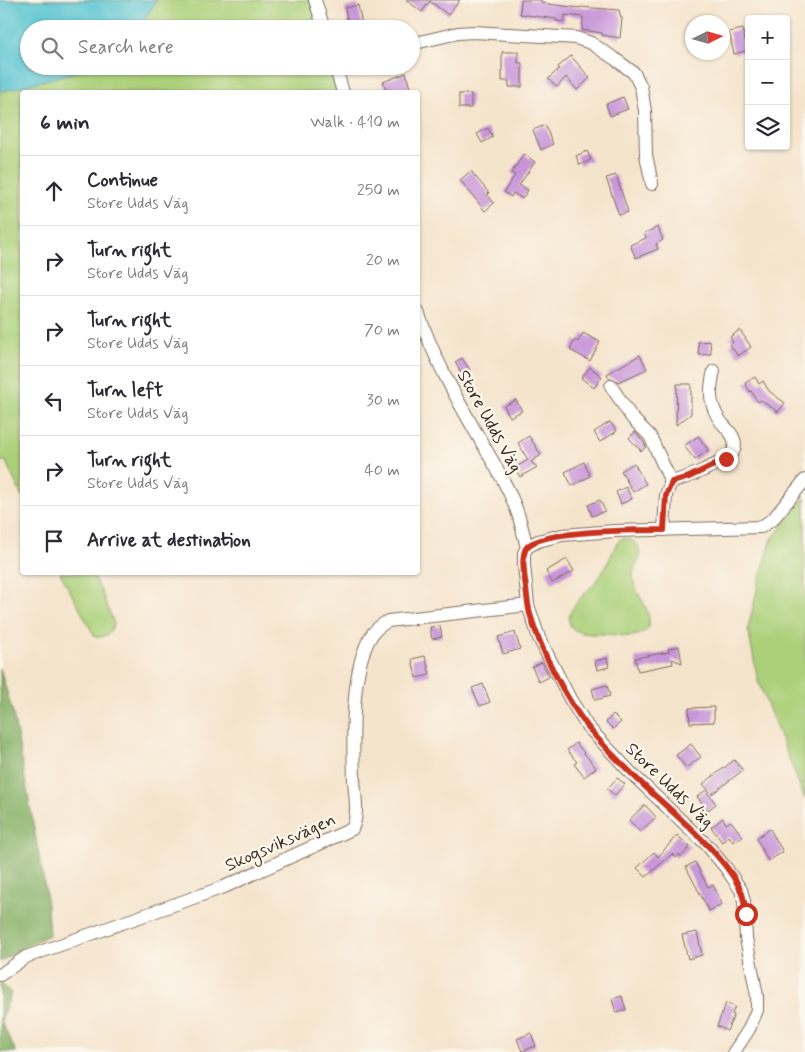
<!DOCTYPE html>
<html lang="en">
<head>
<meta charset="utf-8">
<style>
	:root { --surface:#fff; --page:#f2f2f3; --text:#2b2b33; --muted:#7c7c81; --line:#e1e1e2 }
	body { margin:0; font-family:Mynerve,sans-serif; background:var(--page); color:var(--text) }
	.controls { position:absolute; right:15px; top:15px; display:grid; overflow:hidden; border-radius:5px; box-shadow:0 1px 4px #0004 }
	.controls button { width:45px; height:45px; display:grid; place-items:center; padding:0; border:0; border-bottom:1px solid var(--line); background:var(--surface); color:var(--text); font:25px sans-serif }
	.compass { position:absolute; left:685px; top:15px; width:45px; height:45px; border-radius:50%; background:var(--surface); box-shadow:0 1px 4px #0004; rotate:85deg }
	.stop { position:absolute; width:15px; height:15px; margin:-11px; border:4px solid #c8321e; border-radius:50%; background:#fff }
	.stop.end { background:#c8321e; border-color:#fff; box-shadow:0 1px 5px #0008 }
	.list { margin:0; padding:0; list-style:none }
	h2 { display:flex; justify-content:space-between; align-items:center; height:65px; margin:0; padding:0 20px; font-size:21px }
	h2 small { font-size:16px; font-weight:400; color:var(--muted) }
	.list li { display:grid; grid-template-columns:32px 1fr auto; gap:15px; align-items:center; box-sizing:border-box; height:70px; padding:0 20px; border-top:1px solid var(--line) }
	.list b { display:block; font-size:19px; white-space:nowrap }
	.list p { margin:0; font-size:16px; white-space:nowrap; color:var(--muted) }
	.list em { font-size:16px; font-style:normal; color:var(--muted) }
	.icon { flex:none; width:28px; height:28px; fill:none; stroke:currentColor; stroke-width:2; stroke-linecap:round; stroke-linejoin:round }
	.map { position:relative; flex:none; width:805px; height:1052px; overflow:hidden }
	.search { position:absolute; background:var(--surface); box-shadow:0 1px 4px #0004; left:20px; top:20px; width:400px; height:55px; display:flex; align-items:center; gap:12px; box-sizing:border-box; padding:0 18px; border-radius:28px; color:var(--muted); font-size:19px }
	.panel { position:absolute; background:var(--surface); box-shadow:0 1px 4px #0004; left:20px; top:90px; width:400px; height:485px; border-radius:5px }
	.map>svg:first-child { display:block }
</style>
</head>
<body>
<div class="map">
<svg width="805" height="1052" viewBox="0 0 805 1052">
	<rect width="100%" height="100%" fill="#fbf7ec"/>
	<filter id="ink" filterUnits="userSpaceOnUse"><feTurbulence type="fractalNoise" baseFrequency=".02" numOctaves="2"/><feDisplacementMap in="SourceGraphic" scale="10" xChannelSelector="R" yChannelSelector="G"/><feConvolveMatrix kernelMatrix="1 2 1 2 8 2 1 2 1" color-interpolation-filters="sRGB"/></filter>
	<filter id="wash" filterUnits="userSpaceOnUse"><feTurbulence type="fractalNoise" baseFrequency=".0096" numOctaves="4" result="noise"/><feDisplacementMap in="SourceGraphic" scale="20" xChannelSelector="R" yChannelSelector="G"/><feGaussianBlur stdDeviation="1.12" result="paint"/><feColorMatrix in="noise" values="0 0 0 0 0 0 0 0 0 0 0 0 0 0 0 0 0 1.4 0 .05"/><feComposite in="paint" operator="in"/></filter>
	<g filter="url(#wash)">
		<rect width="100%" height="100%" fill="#f5e4cc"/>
		<g fill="#abd079" stroke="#737d4c">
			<path d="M0,0H311L320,29H29V66H332L336,92H22V497L5,460L0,463Z"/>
			<path d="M805,498V799L758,681L748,629L759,581L772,539Z"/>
			<path d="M622,538C635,539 640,545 640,558C619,585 653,601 649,627C638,641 621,635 606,634C595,634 570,636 569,621C567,608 588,591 595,583C604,571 612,556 617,542Z"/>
			<path d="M60,573H91L101,591L114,624C110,633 106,638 95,637Z"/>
		</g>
		<g fill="#88b269" stroke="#626e44">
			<path d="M0,668L13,713L46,893L49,935L19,949L0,962Z"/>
			<path d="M0,982L11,993L1,1021L16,1052H0Z"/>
		</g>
		<path fill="#59c5d2" stroke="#4a7878" d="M0,0H157L138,29H29V66H93L91,68L0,92Z"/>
		<g id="blocks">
			<g fill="#c895d9">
				<path d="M406,0H460L448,15L430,1L422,12Z"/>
				<path d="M521,0H541V3L580,8V7L619,10L621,18H622L620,38L602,35V33L582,30L583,17L565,15L564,22L556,21V19L520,14Z"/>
				<path d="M358,5L363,29H349L345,8Z"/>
				<path d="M743,29L745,40L749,39V50L734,54L729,32Z"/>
				<path d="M502,52H518V63H522V87H509V81H502Z"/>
				<path d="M571,56L590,78L577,90L566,77L557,87L548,79L559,69L558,67Z"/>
				<path d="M406,73L411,92H387L383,82Z"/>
				<rect x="459" y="94" width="12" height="14"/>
				<path d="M623,97L628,109L610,116L606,104Z"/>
				<path d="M545,125L553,144L541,150L533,130Z"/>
				<path d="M488,128L493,137L482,143L477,134Z"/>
				<path d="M587,151L591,160L580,165L576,156Z"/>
				<path d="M524,154L535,162L519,185L528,190L522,199L513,193L511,197L504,192L515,175L511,173Z"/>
				<path d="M471,171L489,193L487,194L494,203L485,211L460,180Z"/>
				<path d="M616,175L628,212L619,215L606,178Z"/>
				<path d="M658,227L663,240L656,244L658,249L636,258L630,245L646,238L644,233Z"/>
				<path d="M740,330L751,347L738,356L730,345L733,342L730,337Z"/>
				<path d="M583,333L600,342L590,361L570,350L575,340L578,342Z"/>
				<path d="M710,341L711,354L699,355L698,342Z"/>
				<path d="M640,355L647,369L618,382L614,379L609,378L607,374Z"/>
				<path d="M462,358L470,370L462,375L455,362Z"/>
				<path d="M590,367L602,377L594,388L581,378Z"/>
				<path d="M755,377L759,384L763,381L769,391L785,403L778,412L761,400L758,402L751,391L750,392L745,383Z"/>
				<path d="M677,384H691V414L676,425Z"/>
				<path d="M516,400L522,411L510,417L504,406Z"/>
				<path d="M610,422L617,431L600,442L594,432Z"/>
				<path d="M635,432L643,441L646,447L641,451L629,438Z"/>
				<path d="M529,436L541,455L531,462L537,467L520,477L515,468L528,460L518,443Z"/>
				<path d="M698,436L708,450L695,460L684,446Z"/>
				<path d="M584,462L590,476L572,486L565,472Z"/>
				<path d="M634,463L646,484L633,492L621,471Z"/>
				<path d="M626,487L632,499L621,504L616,492Z"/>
				<path d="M600,500L605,511L592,516L588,505Z"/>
				<path d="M567,559L574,571L552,583L546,571Z"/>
				<path d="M440,626L442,637L432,639L430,627Z"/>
				<path d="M515,632L520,649L503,654L498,637Z"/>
				<path d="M679,646L682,663L672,659L673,664L638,671L635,658L669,652L668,649Z"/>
				<path d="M425,656L430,675L416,678L412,659Z"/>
				<path d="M607,658L609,667L597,670L595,661Z"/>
				<path d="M542,662L549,677L539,682L532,667Z"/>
				<path d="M483,684L490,702L480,706L472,688Z"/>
				<path d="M607,685L610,696L595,700L592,689Z"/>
				<path d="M714,707V722L690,723L689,708Z"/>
				<path d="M613,714L621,722L613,729L606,722Z"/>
				<path d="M576,743L596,768L584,777L574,764L577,762L567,750Z"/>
				<path d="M691,744L701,757L686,768L676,755Z"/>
				<path d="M734,760L743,770L712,794L703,784Z"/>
				<path d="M617,778L625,784L615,795L607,789Z"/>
				<path d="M706,790L716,804L708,810L697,797Z"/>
				<path d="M645,805L656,817L640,832L629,820Z"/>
				<path d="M723,818L726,824L731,821L743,837L733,842L729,836L722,842L711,827Z"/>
				<path d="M770,829L783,852L768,861L756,838Z"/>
				<path d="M677,835L690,847L681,857L679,854L676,858L672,854L646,877L637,868L654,852L658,857Z"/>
				<path d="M695,862L708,887L713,885L722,904L709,911L686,867Z"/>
				<path d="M697,932L702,955L688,959L682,935Z"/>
				<path d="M622,996L626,1010L616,1013L612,999Z"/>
				<path d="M726,1003L735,1007L732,1014L734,1015L727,1031L717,1026Z"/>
				<path d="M531,1033L536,1046L522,1051L517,1039Z"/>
			</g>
		</g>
	</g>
	<g filter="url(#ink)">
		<use href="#blocks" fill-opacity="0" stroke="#7c6b5b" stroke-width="1"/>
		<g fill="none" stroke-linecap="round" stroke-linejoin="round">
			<defs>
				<g id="street">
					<path d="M315,0L324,29"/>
					<path d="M411,44L458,33L474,32L560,37L576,38L591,43L615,59L634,73L641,87L645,111L646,155L652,184"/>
					<path d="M335,66L343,92"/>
					<path d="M418,312C433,356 455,396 478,436C493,462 510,489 519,517C522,527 524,537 527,547"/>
					<path d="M611,386L632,418L650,436L671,482"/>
					<path d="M664,530L666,495L671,482C683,479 693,475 704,470C716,464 742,456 733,437C730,431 725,427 721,422C709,405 709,391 714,371"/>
					<path d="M0,975L26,957L224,887L352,829C359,815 355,796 354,780C353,741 350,670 371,636C375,629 381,625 388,621L528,605"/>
					<path d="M734,1052L749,1029L757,1010V996L746,938L744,901L741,890L726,868L707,845L632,774L587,726L570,699L539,638L528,605L524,565V553L527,547L538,541L562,535L615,531L761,527L773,519L805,480"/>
				</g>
			</defs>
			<use href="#street" stroke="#7c6b5b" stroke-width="14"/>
			<use href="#street" stroke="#fff" stroke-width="12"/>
		</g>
	</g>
	<g fill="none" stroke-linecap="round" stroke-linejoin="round" filter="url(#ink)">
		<path stroke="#c8321e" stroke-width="6" d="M726,459L689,477L672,482L666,495L664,530C639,530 542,530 527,547C520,555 525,579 526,588C527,597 528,606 530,614C540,649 565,697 587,726C600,743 618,760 633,775C664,806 725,853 741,891C744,898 745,906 746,914"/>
	</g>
	<g text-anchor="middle" stroke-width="4.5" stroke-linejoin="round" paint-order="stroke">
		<g font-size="18" fill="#3b2a1e" stroke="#fbf7ec">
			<text transform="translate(490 421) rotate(61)" y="6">Store Udds Väg</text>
			<text transform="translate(670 785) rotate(44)" y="6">Store Udds Väg</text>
			<text transform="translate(280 842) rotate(-24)" y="6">Skogsviksvägen</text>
		</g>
	</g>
</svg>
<div class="controls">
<button>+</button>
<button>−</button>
<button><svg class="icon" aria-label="layers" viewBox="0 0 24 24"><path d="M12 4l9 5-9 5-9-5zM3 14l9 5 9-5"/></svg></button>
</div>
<svg class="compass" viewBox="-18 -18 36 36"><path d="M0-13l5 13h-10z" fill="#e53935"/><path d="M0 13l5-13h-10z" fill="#7c7c81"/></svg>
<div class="stop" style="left:746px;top:914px"></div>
<div class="stop end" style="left:726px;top:459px"></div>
<div class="search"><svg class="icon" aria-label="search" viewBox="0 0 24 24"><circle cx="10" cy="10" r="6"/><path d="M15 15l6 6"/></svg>Search here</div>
<section class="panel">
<h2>6 min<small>Walk · 410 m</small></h2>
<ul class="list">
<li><svg class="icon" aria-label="ahead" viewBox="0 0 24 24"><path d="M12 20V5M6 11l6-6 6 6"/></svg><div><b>Continue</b><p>Store Udds Väg</p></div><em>250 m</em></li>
<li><svg class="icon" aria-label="right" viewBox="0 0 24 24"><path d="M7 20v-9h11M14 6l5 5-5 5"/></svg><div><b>Turn right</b><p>Store Udds Väg</p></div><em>20 m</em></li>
<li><svg class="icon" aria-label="right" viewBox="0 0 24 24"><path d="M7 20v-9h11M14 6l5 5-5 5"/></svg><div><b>Turn right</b><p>Store Udds Väg</p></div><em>70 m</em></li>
<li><svg class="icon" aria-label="left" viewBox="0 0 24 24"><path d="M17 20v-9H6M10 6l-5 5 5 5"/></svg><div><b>Turn left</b><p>Store Udds Väg</p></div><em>30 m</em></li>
<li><svg class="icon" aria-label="right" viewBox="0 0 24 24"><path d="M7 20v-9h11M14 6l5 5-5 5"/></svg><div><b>Turn right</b><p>Store Udds Väg</p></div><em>40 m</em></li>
<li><svg class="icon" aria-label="arrive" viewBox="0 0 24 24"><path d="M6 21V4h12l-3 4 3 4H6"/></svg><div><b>Arrive at destination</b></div></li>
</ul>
</section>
</div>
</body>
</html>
